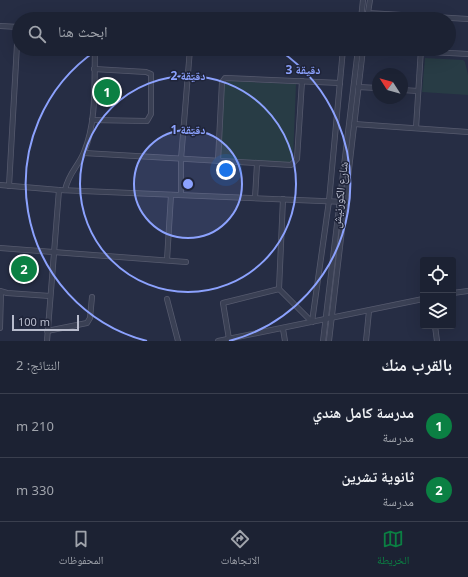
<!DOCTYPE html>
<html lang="ar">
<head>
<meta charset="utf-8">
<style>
	:root { --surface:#1c2233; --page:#292f3f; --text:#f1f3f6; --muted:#a0a4ac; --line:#3a3f4e; --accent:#0b8043 }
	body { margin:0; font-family:"Noto Sans","Noto Naskh Arabic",sans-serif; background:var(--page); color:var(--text); direction:rtl }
	.controls { position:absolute; right:12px; bottom:12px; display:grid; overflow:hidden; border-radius:4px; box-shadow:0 4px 16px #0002 }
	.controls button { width:36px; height:36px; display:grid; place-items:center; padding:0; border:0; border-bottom:1px solid var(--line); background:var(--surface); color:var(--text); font:20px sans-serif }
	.compass { position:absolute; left:372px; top:68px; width:36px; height:36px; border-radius:50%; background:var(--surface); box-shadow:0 4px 16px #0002; rotate:306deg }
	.scale { position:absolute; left:12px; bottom:10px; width:67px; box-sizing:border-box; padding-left:4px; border:2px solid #b8bccd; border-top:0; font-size:11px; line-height:14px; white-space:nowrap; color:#b8bccd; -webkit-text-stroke:3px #1f2439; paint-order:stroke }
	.you { position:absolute; left:226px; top:170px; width:14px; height:14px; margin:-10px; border:3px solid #fff; border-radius:50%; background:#1a73e8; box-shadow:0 0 0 6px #1a73e833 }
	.badge { display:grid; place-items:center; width:26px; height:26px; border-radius:50%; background:var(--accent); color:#fff; font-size:13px; font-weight:700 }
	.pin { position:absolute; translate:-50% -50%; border:2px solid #fff; box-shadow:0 1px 4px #0006 }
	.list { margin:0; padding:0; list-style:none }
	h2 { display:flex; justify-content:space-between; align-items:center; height:52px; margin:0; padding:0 16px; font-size:17px }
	h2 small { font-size:13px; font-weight:400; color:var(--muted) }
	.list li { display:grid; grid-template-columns:26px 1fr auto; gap:12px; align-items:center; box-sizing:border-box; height:64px; padding:0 16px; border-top:1px solid var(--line) }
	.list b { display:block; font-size:15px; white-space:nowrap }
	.list p { margin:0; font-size:13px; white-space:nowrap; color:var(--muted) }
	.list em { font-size:13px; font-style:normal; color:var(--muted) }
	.icon { flex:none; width:22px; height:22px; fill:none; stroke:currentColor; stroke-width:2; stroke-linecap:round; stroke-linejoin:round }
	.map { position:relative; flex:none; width:468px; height:341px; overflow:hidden; direction:ltr }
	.search { position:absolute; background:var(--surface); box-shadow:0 4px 16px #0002; left:12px; right:12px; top:12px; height:44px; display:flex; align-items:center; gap:10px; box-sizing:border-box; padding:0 14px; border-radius:22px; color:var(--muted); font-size:15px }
	.sheet { height:180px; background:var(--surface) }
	nav { display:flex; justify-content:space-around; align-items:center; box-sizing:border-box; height:56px; border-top:1px solid var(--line); background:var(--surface); font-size:11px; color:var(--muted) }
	nav a { display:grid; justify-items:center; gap:2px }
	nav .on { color:var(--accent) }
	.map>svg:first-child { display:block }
</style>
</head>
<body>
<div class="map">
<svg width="468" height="341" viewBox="0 0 468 341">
	<rect width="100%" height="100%" fill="#262d44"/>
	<g fill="#283c45">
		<path d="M425,58L463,60L465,62L468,75V95L422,92Z"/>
		<path d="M228,81L296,84L293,159L289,163L219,158L223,85Z"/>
	</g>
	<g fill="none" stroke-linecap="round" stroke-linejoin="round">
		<defs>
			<g id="minor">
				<path d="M368,13L468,19"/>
				<path d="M361,19L363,0"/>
				<path d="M367,19L370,0"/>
				<path d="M0,26L19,27"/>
				<path d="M376,49L468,54"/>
				<path d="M358,87L378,88"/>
				<path d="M402,90L418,91"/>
				<path d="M92,120L147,121L151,114V74L146,72L94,69"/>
				<path d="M354,124L468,132"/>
				<path d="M416,128L421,49"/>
				<path d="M84,153L291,165L297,159L302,81"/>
				<path d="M218,161L222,82L225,78L340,83"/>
				<path d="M0,185L59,190L346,202"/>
				<path d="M9,186L18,27"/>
				<path d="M65,190C69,172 78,167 84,152C97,121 94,82 95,49"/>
				<path d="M181,195V159L190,49"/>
				<path d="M255,198L257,164"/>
				<path d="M0,248L186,262"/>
				<path d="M167,260L171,195"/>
				<path d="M279,289L283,199"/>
				<path d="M0,291L7,293L50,296"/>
				<path d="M453,293L468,291"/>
				<path d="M167,299L178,341"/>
				<path d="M312,322L329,201L343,49"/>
				<path d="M435,326L437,341"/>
				<path d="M0,328L1,292"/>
				<path d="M283,329L285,341"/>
				<path d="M47,331L87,323L90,318L92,297"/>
				<path d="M229,339L223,303L279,289L312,322"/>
				<path d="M47,341L59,190"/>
				<path d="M218,341L423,299"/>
				<path d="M323,341L358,49"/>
				<path d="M329,341L363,49"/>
				<path d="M366,341L369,311"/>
			</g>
		</defs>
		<use href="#minor" stroke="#565a6e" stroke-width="6"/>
		<use href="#minor" stroke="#3a4054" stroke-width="4.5"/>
	</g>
	<circle cx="188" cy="184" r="54" fill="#8ca2fe" fill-opacity=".12"/>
	<g fill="none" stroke="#8ca2fe" stroke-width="2">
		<circle cx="188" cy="184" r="54"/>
		<circle cx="188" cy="184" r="108"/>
		<path d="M147 341A162 162 0 0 1 97 50M279 50A162 162 0 0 1 229 341"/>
	</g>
	<g text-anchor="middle" stroke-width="3" stroke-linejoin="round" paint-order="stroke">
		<g font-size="12" fill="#b8bccd" stroke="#1f2439">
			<text transform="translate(340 195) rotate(-83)" y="4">شارع الكورنيش</text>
		</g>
	</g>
	<circle cx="188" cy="184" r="6" fill="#8ca2fe" stroke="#1f2439" stroke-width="2"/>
	<g font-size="12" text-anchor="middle" font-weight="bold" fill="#8ca2fe" stroke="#1f2439" stroke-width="3" stroke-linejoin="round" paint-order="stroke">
		<text x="303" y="74">3 دقيقة</text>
		<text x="188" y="80">2 دقيقة</text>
		<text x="188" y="134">1 دقيقة</text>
	</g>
</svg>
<div class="controls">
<button><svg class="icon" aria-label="locate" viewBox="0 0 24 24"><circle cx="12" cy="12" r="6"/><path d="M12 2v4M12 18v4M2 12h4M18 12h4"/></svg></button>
<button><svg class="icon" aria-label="layers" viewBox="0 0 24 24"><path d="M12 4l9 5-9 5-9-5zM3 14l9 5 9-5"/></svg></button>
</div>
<svg class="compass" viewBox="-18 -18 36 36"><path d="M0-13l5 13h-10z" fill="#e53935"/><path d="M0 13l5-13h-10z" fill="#a0a4ac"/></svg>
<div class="scale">100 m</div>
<div class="you"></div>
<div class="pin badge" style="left:107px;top:92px">1</div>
<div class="pin badge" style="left:24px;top:269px">2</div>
<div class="search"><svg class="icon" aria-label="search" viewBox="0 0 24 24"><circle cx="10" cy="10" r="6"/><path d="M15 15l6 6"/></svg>ابحث هنا</div>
</div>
<section class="sheet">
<h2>بالقرب منك<small>النتائج: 2</small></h2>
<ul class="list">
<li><span class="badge">1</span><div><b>مدرسة كامل هندي</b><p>مدرسة</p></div><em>210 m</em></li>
<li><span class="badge">2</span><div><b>ثانوية تشرين</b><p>مدرسة</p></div><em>330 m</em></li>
</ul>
</section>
<nav>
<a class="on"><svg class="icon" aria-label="map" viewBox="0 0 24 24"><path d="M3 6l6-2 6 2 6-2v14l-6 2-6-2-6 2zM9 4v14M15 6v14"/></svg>الخريطة</a>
<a><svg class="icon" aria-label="directions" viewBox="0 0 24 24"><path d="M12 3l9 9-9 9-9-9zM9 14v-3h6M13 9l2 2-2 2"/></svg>الاتجاهات</a>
<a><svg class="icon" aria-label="saved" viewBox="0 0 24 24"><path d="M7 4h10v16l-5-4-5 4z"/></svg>المحفوظات</a>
</nav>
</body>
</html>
